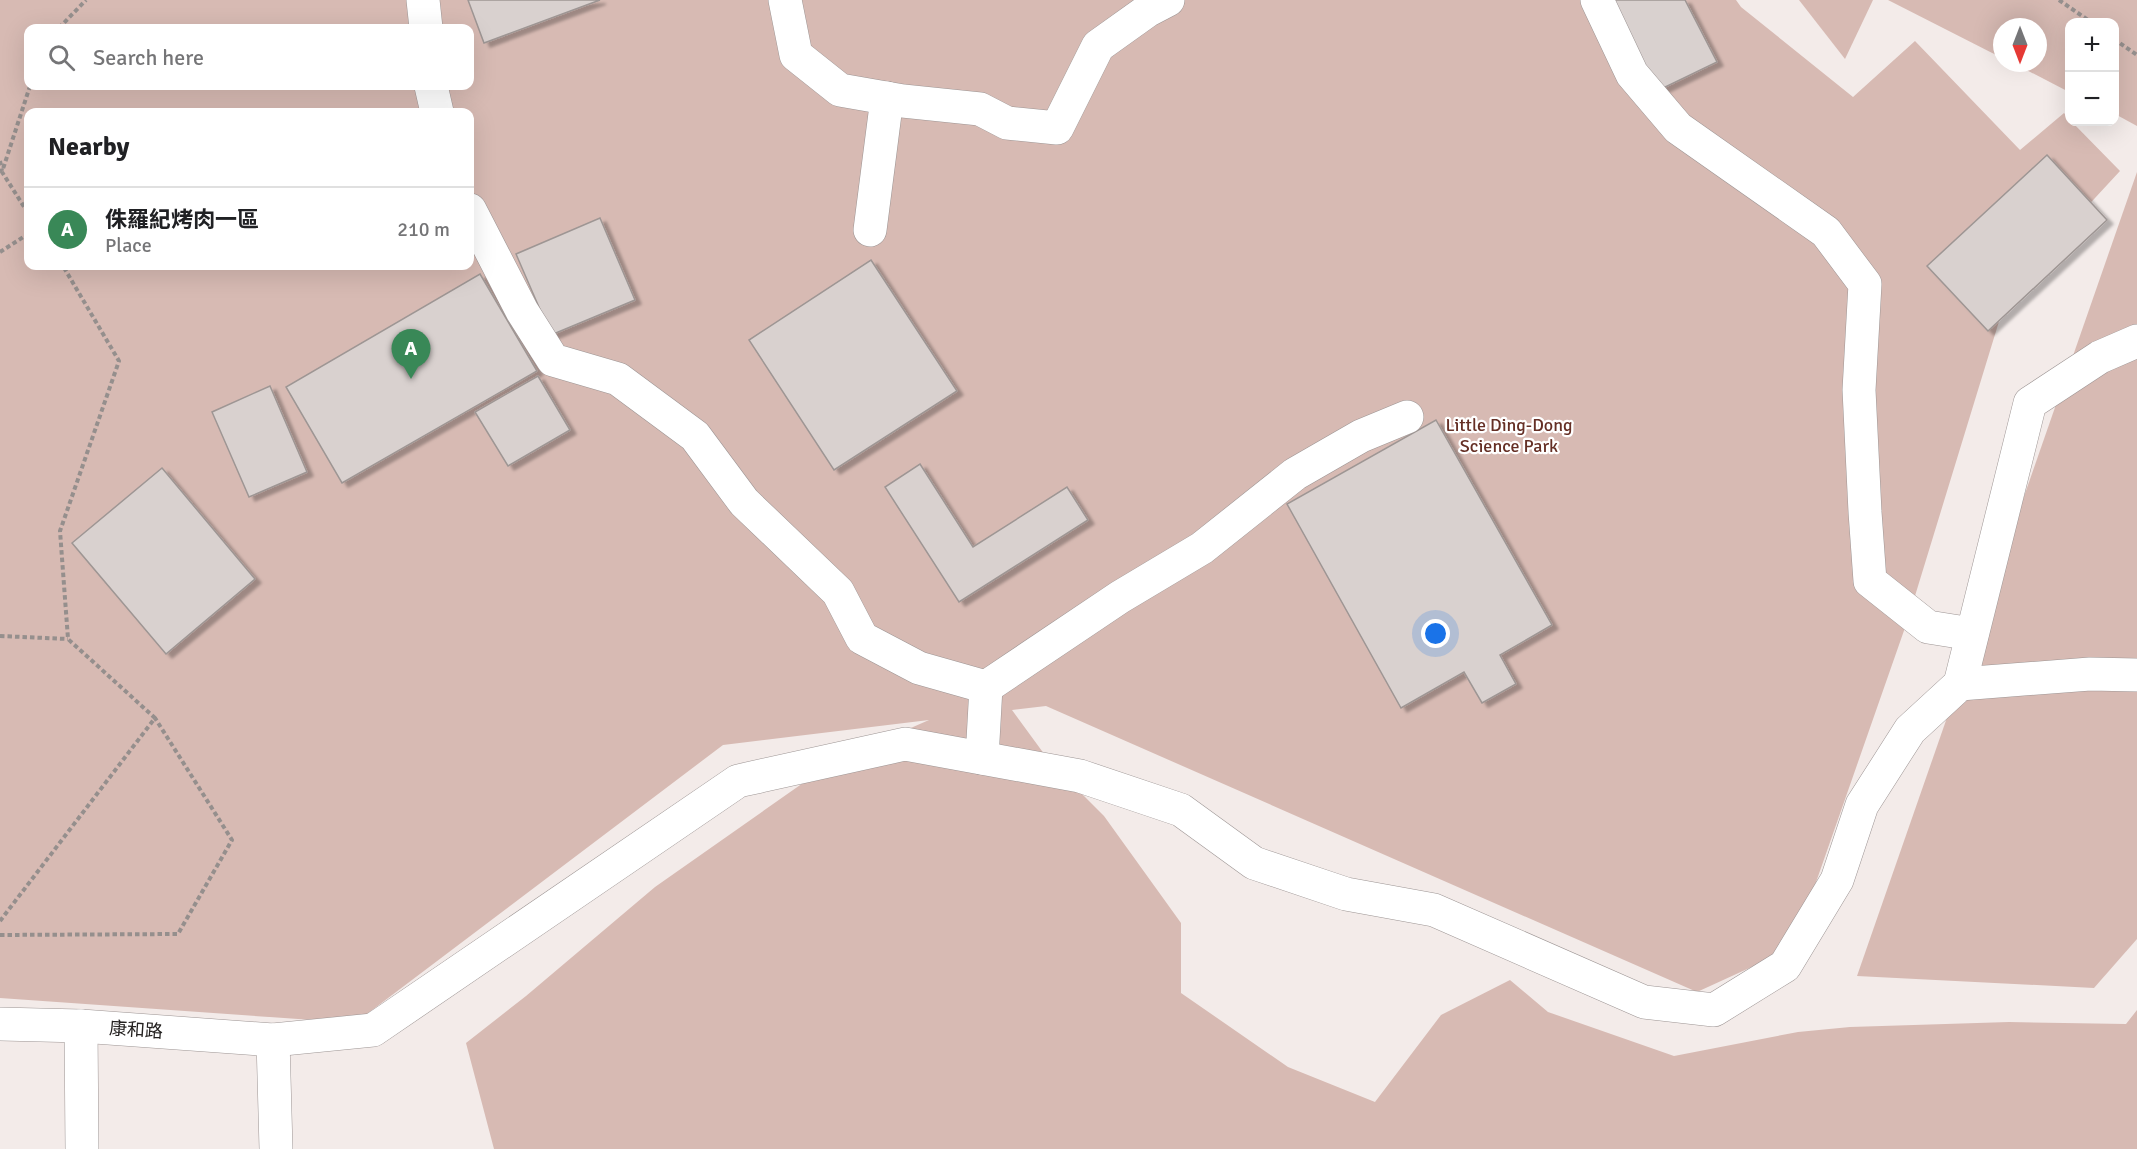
<!DOCTYPE html>
<html lang="en">
<head>
<meta charset="utf-8">
<style>
	:root { --surface:#fff; --page:#f6f6f6; --text:#202124; --muted:#757577; --line:#e0e0e0; --accent:#398857 }
	body { margin:0; font-family:Signika,"Noto Sans TC",sans-serif; background:var(--page); color:var(--text) }
	.controls { position:absolute; right:18px; top:18px; display:grid; overflow:hidden; border-radius:12px; box-shadow:0 6px 24px #0002 }
	.controls button { width:54px; height:54px; display:grid; place-items:center; padding:0; border:0; border-bottom:2px solid var(--line); background:var(--surface); color:var(--text); font:30px sans-serif }
	.compass { position:absolute; left:1993px; top:18px; width:54px; height:54px; border-radius:50%; background:var(--surface); box-shadow:0 6px 24px #0002; rotate:180deg }
	.you { position:absolute; left:1436px; top:634px; width:21px; height:21px; margin:-15px; border:4px solid #fff; border-radius:50%; background:#1a73e8; box-shadow:0 0 0 9px #1a73e833 }
	.badge { display:grid; place-items:center; width:39px; height:39px; border-radius:50%; background:var(--accent); color:#fff; font-size:20px; font-weight:700 }
	.pin { position:absolute; translate:-50% -50px; filter:drop-shadow(0 2px 3px #0008) }
	.pin::after { content:''; position:absolute; top:32px; width:21px; height:18px; background:inherit; clip-path:polygon(0 0,100% 0,50% 100%) }
	.list { margin:0; padding:0; list-style:none }
	h2 { display:flex; justify-content:space-between; align-items:center; height:78px; margin:0; padding:0 24px; font-size:26px }
	h2 small { font-size:20px; font-weight:400; color:var(--muted) }
	.list li { display:grid; grid-template-columns:39px 1fr auto; gap:18px; align-items:center; box-sizing:border-box; height:84px; padding:0 24px; border-top:2px solid var(--line) }
	.list b { display:block; font-size:22px; white-space:nowrap }
	.list p { margin:0; font-size:20px; white-space:nowrap; color:var(--muted) }
	.list em { font-size:20px; font-style:normal; color:var(--muted) }
	.icon { flex:none; width:33px; height:33px; fill:none; stroke:currentColor; stroke-width:2; stroke-linecap:round; stroke-linejoin:round }
	.map { position:relative; flex:none; width:2137px; height:1149px; overflow:hidden }
	.search { position:absolute; background:var(--surface); box-shadow:0 6px 24px #0002; left:24px; top:24px; width:450px; height:66px; display:flex; align-items:center; gap:15px; box-sizing:border-box; padding:0 21px; border-radius:12px; color:var(--muted); font-size:22px }
	.panel { position:absolute; background:var(--surface); box-shadow:0 6px 24px #0002; left:24px; top:108px; width:450px; height:162px; border-radius:12px }
	.map>svg:first-child { display:block }
</style>
</head>
<body>
<div class="map">
<svg width="2137" height="1149" viewBox="0 0 2137 1149">
	<defs>
		<filter id="shadow"><feDropShadow dx="6" dy="4" stdDeviation="1.5" flood-color="#0004"/></filter>
	</defs>
	<rect width="100%" height="100%" fill="#f3ebe9"/>
	<g fill="#d7bab3" fill-rule="evenodd">
		<path d="M0,0H1736L1741,7L1853,97L1915,41L2020,150L2064,113L2069,119L2070,122H2072L2120,171L2008,292L1907,622L1793,948L1697,992L1046,706L1012,710L1050,762L1104,816L1181,923V993L1288,1067L1375,1102L1441,1015L1510,980L1548,1012L1674,1056L1798,1032L1850,1027L2009,1022L2126,1024L2137,1010V1149H494L466,1043L526,996L655,887L833,762L929,720L723,745L355,1023L0,998ZM28,28H470V86H28ZM28,112H470V266H28Z"/>
		<path d="M1799,0H1873L1845,59Z"/>
		<path d="M1888,0H2137V126L2115,114L2114,22H2070L2069,92L2013,63H2038V27H2002V58Z"/>
		<path d="M2137,172V939L2094,988L1857,976Z"/>
	</g>
	<g fill="#d9d1cf" stroke="#9e9694" stroke-width="1.5" filter="url(#shadow)">
		<path d="M468,0H600L484,43Z"/>
		<path d="M1611,0H1685L1717,62L1657,91Z"/>
		<path d="M2047,155L2107,220L1988,331L1927,266Z"/>
		<path d="M600,218L635,300L551,335L516,254Z"/>
		<path d="M871,260L957,391L834,470L749,340Z"/>
		<path d="M480,274L537,371L342,483L286,387Z"/>
		<path d="M538,376L570,430L508,466L475,412Z"/>
		<path d="M270,386L307,472L249,497L212,412Z"/>
		<path d="M1436,420L1552,625L1500,655L1516,684L1482,703L1464,672L1401,708L1287,504Z"/>
		<path d="M920,464L973,547L1067,487L1088,520L959,602L885,487Z"/>
		<path d="M162,468L255,579L166,654L72,543Z"/>
	</g>
	<g fill="none" stroke-linecap="round" stroke-linejoin="round">
		<defs>
			<g id="minor">
				<path d="M423,0L426,28"/>
				<path d="M785,0L796,55L840,90L903,101L980,109L1007,123L1057,128L1098,46L1147,11L1168,0"/>
				<path d="M1597,0L1632,74L1678,128L1826,232L1865,284L1859,390L1865,512L1870,581L1928,627L1972,634"/>
				<path d="M431,86L437,112"/>
				<path d="M470,210L522,311L553,360L618,379L695,436L744,502L838,592L862,638L919,668L986,687"/>
				<path d="M870,230L887,98"/>
				<path d="M1960,684L2030,403L2100,357L2137,341"/>
				<path d="M982,758L986,687L1120,597L1202,548L1295,474L1361,436L1407,417"/>
				<path d="M0,1024L81,1026L273,1040L373,1030L738,781L905,744L1080,776L1181,810L1254,863L1346,894L1434,910L1644,1002L1714,1010L1785,966L1837,880L1862,805L1910,730L1960,684L2090,674L2137,675"/>
				<path d="M81,1026L82,1149"/>
				<path d="M273,1040L276,1149"/>
			</g>
		</defs>
		<use href="#minor" stroke="#9d9594" stroke-width="34"/>
		<g stroke="#958f8d" stroke-width="4" stroke-dasharray="4.5 3" stroke-linecap="butt">
			<path d="M2059,0L2091,22"/>
			<path d="M59,28L86,0"/>
			<path d="M2114,39L2137,55"/>
			<path d="M0,161L2,171"/>
			<path d="M28,213L2,172L30,86"/>
			<path d="M0,252L28,234"/>
			<path d="M0,636L68,639"/>
			<path d="M0,921L155,718L68,639L60,531L119,361L63,266"/>
			<path d="M0,935L178,934L232,840L155,718"/>
		</g>
		<use href="#minor" stroke="#fff" stroke-width="33"/>
	</g>
	<g text-anchor="middle" stroke-width="4.5" stroke-linejoin="round" paint-order="stroke">
		<g font-size="18" fill="#652f25" stroke="#fff">
			<text x="1509" y="431">Little Ding-Dong<tspan x="1509" dy="21">Science Park</tspan></text>
		</g>
		<g font-size="18" fill="#23201f" stroke="#fff">
			<text transform="translate(136 1030) rotate(4)" y="6">康和路</text>
		</g>
	</g>
</svg>
<div class="controls">
<button>+</button>
<button>−</button>
</div>
<svg class="compass" viewBox="-18 -18 36 36"><path d="M0-13l5 13h-10z" fill="#e53935"/><path d="M0 13l5-13h-10z" fill="#757577"/></svg>
<div class="you"></div>
<div class="pin badge" style="left:411px;top:379px">A</div>
<div class="search"><svg class="icon" aria-label="search" viewBox="0 0 24 24"><circle cx="10" cy="10" r="6"/><path d="M15 15l6 6"/></svg>Search here</div>
<section class="panel">
<h2>Nearby<small></small></h2>
<ul class="list">
<li><span class="badge">A</span><div><b>侏羅紀烤肉一區</b><p>Place</p></div><em>210 m</em></li>
</ul>
</section>
</div>
</body>
</html>
